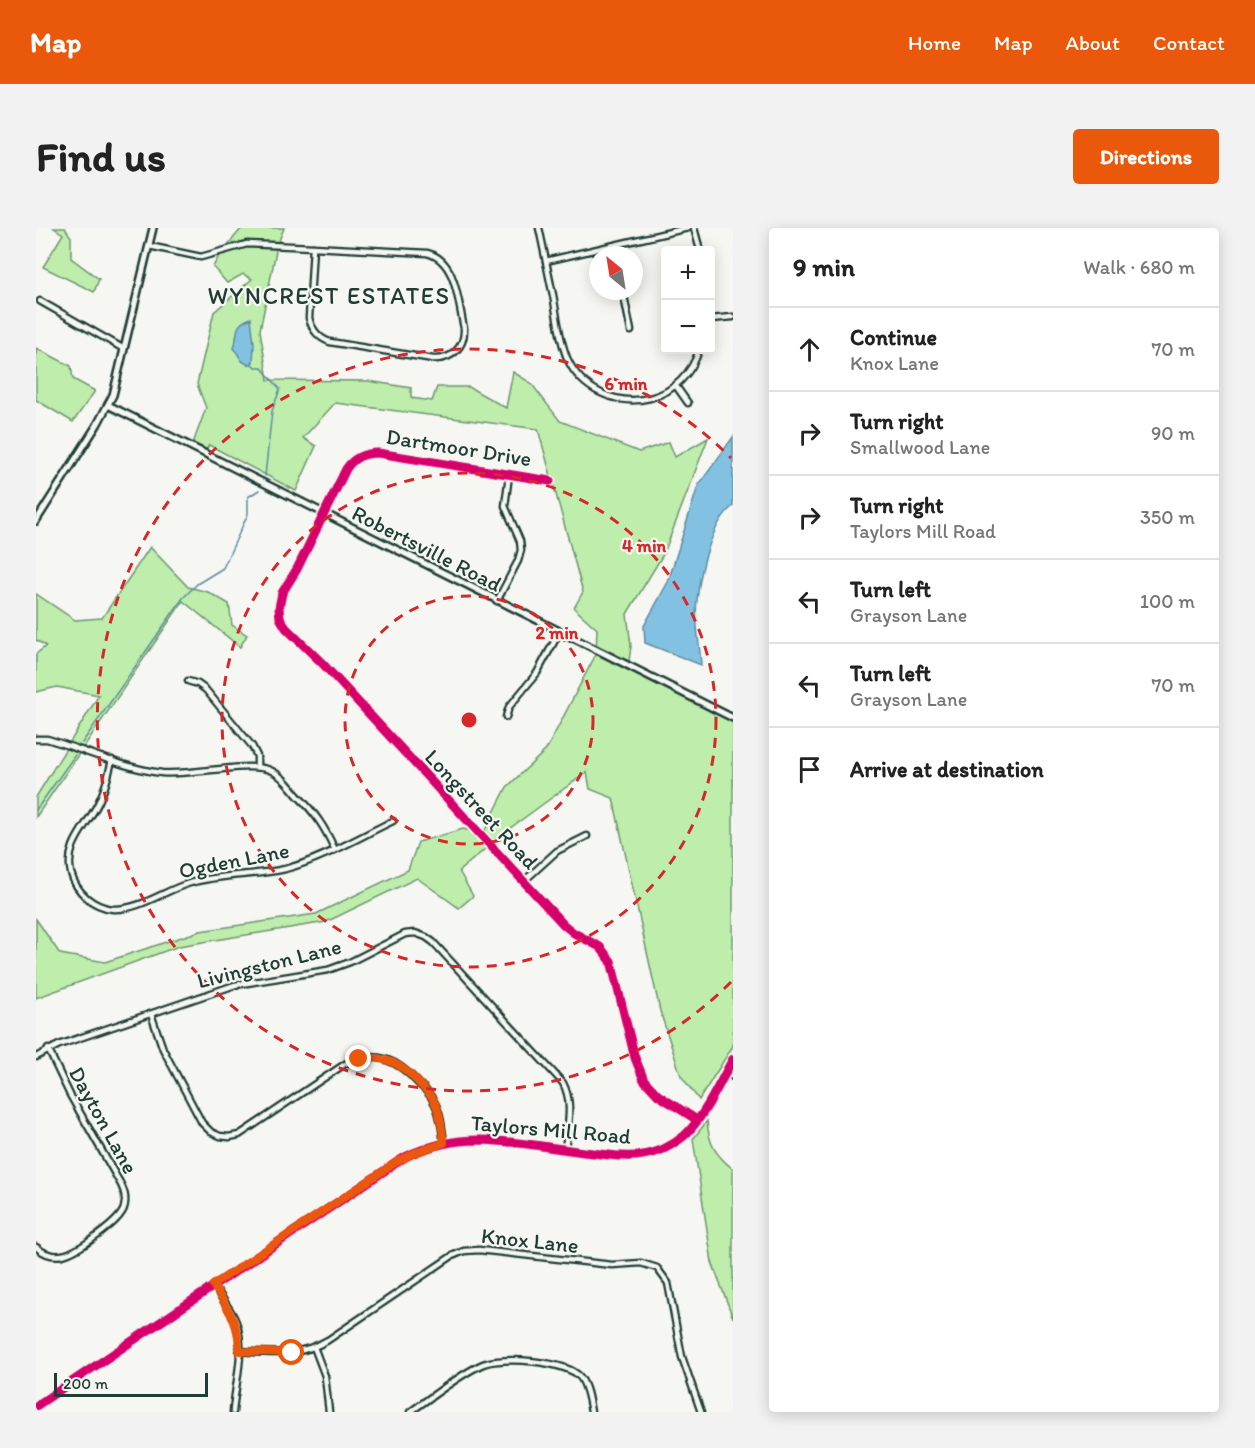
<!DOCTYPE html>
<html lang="en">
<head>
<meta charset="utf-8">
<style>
	:root { --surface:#fff; --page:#f2f2f2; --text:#222; --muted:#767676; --line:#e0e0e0; --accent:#ea580c }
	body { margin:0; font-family:Itim,sans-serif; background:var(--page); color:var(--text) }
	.controls { position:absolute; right:18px; top:18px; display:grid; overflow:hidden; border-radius:6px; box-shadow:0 3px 15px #0003 }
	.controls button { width:54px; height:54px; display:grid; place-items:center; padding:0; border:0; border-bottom:2px solid var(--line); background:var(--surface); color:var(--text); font:30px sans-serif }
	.compass { position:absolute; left:553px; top:18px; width:54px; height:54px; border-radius:50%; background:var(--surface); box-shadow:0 3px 15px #0003; rotate:330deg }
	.scale { position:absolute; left:18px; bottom:15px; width:154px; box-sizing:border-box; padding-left:6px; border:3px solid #1f3d34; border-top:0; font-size:16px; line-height:21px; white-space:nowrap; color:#1f3d34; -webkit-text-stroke:4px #f6f6f2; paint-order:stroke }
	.stop { position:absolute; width:18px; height:18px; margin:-14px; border:4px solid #ea580c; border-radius:50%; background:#fff }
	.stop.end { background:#ea580c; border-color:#fff; box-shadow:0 2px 6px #0008 }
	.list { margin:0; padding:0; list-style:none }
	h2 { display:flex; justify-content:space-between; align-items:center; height:78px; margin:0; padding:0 24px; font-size:26px }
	h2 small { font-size:20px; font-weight:400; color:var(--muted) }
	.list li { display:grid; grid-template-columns:39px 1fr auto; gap:18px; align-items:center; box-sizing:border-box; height:84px; padding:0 24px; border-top:2px solid var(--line) }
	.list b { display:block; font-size:22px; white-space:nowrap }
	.list p { margin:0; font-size:20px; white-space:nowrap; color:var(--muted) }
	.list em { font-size:20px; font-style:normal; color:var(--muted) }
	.icon { flex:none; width:33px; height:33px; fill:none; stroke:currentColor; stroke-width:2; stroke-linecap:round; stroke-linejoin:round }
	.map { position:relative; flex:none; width:697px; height:1184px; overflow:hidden; border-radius:6px }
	header { display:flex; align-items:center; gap:36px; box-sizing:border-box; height:84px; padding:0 30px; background:var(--accent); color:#fff }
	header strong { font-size:28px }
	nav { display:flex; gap:33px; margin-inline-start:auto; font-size:21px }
	.intro { display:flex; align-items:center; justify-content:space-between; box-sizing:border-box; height:144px; padding:0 36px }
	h1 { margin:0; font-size:42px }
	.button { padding:15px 27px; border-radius:6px; background:var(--accent); color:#fff; font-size:21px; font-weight:700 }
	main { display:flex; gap:36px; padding:0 36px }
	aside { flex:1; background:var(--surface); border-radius:6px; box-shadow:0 3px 15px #0003 }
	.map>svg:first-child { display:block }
</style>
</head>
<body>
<header>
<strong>Map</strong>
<nav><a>Home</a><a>Map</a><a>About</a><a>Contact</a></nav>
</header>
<div class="intro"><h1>Find us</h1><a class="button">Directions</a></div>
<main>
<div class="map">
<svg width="697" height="1184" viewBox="0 0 697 1184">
	<rect width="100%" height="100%" fill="#f6f6f2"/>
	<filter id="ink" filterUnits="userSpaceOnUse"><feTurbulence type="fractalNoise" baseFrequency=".0167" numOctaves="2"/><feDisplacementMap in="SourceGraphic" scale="12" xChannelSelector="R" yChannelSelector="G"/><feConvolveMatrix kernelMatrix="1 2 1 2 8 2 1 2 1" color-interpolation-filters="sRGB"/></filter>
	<g filter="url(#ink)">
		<g fill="#beedac" stroke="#6e9570" stroke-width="1.5">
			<path d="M18,0H29L35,9V30L63,51L58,64L7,39L27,6Z"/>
			<path d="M206,0H248L241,18L224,102L232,152L332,153L375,160V170L396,173L401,159H433L470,180L477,144L495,155L524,193L603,224L633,214L639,229L672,210L628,325L591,386L595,418L592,441L697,494V818L663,872L645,848L624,783L577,570L554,561L551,544L477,598L423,643L437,668L423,680L381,650L290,694L143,718L0,770V691L24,726L69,734L164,703L280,686L372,642L382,614L427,601L447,606L471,559L510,522L560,426L561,401L538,380L547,364L502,201L299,175L267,210L280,218L260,263L173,217L169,224L156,218L170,180L161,156L178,84L216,51L207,46L191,55L177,39L184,26Z"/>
			<path d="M0,120L35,138L37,151L59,163L37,194L0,172Z"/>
			<path d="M114,319L152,359L172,364L193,376L196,397L211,407L204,419L147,373L0,589V569L63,467L21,459L0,464V426L10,418L0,412V366L39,392L66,390Z"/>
			<path d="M671,893C673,917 679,926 697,941V1090L676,1034L657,911Z"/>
		</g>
		<g fill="#83c1e3" stroke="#5b8c9d" stroke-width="1.5">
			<path d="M215,90L218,116L217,134L213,137L206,133L198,120C203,106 196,97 215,90Z"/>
			<path d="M697,209V278C675,295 664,344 661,372C658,391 664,417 665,437L609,415L608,398L632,354L662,258Z"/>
		</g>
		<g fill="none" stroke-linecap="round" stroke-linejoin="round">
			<g stroke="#5b8c9d" stroke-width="1.5">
				<path d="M216,136L219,139H225L244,161L236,183L229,248"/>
				<path d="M46,515L147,370L161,356L187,340L212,286V269L223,262"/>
				<path d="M0,582L39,527"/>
			</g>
			<defs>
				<g id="minor">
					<path d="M503,0C508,22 512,45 517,67C521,88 523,110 531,130C545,162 580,178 614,170C638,164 656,145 663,122"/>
					<path d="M658,0L664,22"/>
					<path d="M113,18L165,29L211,16L277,19"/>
					<path d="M578,18L580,27"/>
					<path d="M277,19L391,25C421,32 422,75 428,100C429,119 416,132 397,131L294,114C282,110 276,102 273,90Z"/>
					<path d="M510,33L652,0"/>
					<path d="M587,63L595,103"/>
					<path d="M4,73L88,121"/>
					<path d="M674,91L697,89"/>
					<path d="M640,158L652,175"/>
					<path d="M514,253L342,225C328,225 318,229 310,241L261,341L246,365L243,380L244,390L250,400L287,436L528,697L538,705L564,719L575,733L599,830L608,852L622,867L661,892"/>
					<path d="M461,373L482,333L485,322L484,313L469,278L473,247"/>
					<path d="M152,453L162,456L170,462L216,518L221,528V539"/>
					<path d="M470,489L473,479L501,445L523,405"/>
					<path d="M0,511H11C49,522 87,540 126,545C156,548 213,532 236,543C247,548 254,559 262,568C279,585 288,598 298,620"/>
					<path d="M76,532C73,545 70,559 64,571C54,596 28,615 35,645C40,664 57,679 77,681C104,682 129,662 154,655C185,646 218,648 249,641C285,632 323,609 357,593"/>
					<path d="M487,654L521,623L551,608"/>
					<path d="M115,786L127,821L166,895L175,904L184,908L193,909L203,907L309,836C340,821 362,832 383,856C389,861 395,867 398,874C405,885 406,902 408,915"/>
					<path d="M0,829L23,817L199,757L292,742L314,734L369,706L379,705L390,709L397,714L527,855C538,876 531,899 529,922"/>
					<path d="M690,843L697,849"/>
					<path d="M0,1019C7,1025 16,1029 26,1027C40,1025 84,994 88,980C91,970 88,962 83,953L34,867L12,821"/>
					<path d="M177,1057C185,1069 195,1081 200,1094C210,1122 199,1155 197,1184"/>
					<path d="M278,1119L289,1148L293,1184"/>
					<path d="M203,1123C236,1125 263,1129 292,1112L416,1028L428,1023L443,1022L576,1037L605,1035L621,1040L632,1055L646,1129L665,1184"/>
					<path d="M0,1178L369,929C393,917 417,912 444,912C482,913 520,921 557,925C574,927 591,930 607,927C622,925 636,918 648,908C668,890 684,854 697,831"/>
					<path d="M374,1184C396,1169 424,1146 447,1136C466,1128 531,1133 544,1149C551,1158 553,1173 555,1184"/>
				</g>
				<g id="tertiary">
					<path d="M72,177L697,490"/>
					<path d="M0,293L61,197L77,167L117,0"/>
				</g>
			</defs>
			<use href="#minor" stroke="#1f3d34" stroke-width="9"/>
			<use href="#tertiary" stroke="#1f3d34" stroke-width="10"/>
			<use href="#minor" stroke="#f6f6f2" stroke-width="4.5"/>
			<use href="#tertiary" stroke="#f6f6f2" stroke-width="5"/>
			<defs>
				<g id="cycleway">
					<path d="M514,253L342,225C328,225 318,229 310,241L261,341L246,365L243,380L244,390L250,400L287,436L528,697L538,705L564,719L575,733L599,830L608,852L622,867L661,892"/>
					<path d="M0,1178L369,929C393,917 417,912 444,912C482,913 520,921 557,925C574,927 591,930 607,927C622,925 636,918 648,908C668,890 684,854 697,831"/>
				</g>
			</defs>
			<use href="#cycleway" stroke="#f6f6f2" stroke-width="13"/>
			<use href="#cycleway" stroke="#d6006c" stroke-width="9"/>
		</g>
	</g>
	<g fill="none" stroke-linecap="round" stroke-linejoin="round" filter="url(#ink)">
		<path stroke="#ea580c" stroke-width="8" d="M256,1125L203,1123C204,1096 191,1079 177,1057L359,935L378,925L408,915C406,902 405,888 400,877C397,869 391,864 386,858C368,838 351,826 323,831"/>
	</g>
	<g fill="none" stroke="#d62828" stroke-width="3" stroke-dasharray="10 8">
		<circle cx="433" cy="492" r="124"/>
		<circle cx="433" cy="492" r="247"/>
		<path d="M695 754A371 371 0 1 1 695 230"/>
	</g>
	<g text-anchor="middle" stroke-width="4.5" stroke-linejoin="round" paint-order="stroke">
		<g font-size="22" fill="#1f3d34" stroke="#f6f6f2">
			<text transform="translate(423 219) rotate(9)" y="8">Dartmoor Drive</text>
			<text transform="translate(391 320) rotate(27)" y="8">Robertsville Road</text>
			<text transform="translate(446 581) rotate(47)" y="8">Longstreet Road</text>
			<text transform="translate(198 632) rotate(-11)" y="8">Ogden Lane</text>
			<text transform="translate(233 735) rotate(-14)" y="8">Livingston Lane</text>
			<text transform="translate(68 892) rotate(61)" y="8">Dayton Lane</text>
			<text transform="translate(515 901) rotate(5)" y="8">Taylors Mill Road</text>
			<text transform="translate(494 1012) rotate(6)" y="8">Knox Lane</text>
		</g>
		<g font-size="24" letter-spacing="1.5" fill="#1f3d34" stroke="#f6f6f2">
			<text x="293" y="76">WYNCREST ESTATES</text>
		</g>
	</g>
	<circle cx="433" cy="492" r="9" fill="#d62828" stroke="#f6f6f2" stroke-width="3"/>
	<g font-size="18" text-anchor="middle" font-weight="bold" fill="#d62828" stroke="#f6f6f2" stroke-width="4.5" stroke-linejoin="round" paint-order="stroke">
		<text x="590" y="162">6 min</text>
		<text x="608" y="324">4 min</text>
		<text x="521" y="411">2 min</text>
	</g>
</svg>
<div class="controls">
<button>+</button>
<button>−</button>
</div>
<svg class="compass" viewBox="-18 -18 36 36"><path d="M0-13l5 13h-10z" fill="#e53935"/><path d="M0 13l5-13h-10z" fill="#767676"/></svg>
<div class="scale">200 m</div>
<div class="stop" style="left:256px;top:1125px"></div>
<div class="stop end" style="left:323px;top:831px"></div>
</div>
<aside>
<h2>9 min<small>Walk · 680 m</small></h2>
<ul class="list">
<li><svg class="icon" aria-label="ahead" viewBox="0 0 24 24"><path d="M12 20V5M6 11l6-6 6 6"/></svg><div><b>Continue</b><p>Knox Lane</p></div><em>70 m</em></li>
<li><svg class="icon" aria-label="right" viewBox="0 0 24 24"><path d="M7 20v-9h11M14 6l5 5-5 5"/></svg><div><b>Turn right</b><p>Smallwood Lane</p></div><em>90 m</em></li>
<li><svg class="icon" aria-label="right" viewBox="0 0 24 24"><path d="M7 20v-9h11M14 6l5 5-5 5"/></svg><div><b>Turn right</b><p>Taylors Mill Road</p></div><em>350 m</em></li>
<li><svg class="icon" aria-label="left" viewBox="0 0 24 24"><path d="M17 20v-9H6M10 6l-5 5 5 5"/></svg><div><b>Turn left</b><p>Grayson Lane</p></div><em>100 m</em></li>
<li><svg class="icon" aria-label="left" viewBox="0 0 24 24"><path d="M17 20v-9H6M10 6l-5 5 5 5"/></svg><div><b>Turn left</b><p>Grayson Lane</p></div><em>70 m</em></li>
<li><svg class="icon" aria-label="arrive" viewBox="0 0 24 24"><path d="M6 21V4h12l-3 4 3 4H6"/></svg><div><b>Arrive at destination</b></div></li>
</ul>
</aside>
</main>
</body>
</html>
